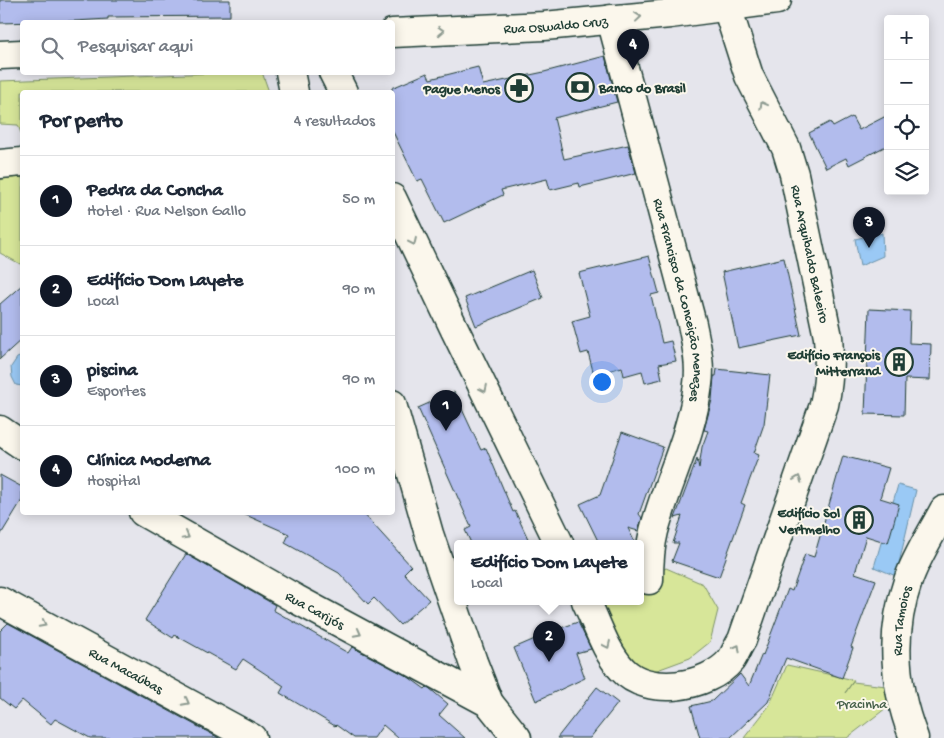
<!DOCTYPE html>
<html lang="pt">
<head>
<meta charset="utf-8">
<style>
	:root { --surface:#fff; --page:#f6f6f7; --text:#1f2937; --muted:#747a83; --line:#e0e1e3; --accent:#111827 }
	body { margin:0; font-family:"Gochi Hand",sans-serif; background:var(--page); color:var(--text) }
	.controls { position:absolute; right:15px; top:15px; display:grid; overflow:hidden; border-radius:5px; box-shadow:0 2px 12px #0003 }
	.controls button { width:45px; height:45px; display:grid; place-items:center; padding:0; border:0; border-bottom:1px solid var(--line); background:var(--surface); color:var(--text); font:25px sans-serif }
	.you { position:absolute; left:601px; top:381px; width:18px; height:18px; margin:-12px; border:4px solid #fff; border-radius:50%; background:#1a73e8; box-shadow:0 0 0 8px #1a73e833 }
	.badge { display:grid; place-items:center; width:32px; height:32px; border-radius:50%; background:var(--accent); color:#fff; font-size:16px; font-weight:700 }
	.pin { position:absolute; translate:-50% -41px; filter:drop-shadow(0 1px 2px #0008) }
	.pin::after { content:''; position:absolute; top:26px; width:18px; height:15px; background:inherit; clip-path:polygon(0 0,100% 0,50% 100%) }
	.popup { position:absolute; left:454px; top:540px; width:190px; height:65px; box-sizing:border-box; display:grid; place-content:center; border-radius:5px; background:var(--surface); filter:drop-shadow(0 1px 4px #0005); font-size:16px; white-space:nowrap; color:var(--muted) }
	.popup b { font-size:19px; color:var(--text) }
	.popup::after { content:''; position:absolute; left:50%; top:100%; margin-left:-10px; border:10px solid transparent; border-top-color:var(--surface) }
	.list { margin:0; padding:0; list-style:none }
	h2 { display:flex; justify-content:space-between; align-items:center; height:65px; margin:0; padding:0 20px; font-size:21px }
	h2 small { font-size:16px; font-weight:400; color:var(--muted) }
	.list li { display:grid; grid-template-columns:32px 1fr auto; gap:15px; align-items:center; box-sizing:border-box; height:90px; padding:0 20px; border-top:1px solid var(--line) }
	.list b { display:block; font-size:19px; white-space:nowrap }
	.list p { margin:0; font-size:16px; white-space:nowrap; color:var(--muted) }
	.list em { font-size:16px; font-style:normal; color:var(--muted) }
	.icon { flex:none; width:28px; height:28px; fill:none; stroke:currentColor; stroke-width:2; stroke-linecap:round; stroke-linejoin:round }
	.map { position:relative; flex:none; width:944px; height:738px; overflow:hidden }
	.search { position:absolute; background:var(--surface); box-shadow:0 2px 12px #0003; left:20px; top:20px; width:375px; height:55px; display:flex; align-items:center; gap:12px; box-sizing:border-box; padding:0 18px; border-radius:5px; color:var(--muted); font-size:19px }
	.panel { position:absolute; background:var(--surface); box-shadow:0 2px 12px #0003; left:20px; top:90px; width:375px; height:425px; border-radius:5px }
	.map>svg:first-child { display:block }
</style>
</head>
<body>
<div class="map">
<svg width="944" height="738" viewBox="0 0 944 738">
	<rect width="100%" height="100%" fill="#e5e5ec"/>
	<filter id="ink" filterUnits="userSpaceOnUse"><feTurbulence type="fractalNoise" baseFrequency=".02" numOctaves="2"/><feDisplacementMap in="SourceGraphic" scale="10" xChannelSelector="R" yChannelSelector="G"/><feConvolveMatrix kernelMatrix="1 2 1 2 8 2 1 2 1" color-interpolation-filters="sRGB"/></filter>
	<g filter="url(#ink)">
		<g fill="#d7e699" stroke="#7b9266">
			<path d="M262,72L269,92H22V136L18,125L0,124V81L215,73Z"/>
			<path d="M22,177V265L0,253V180L7,178Z"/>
			<path d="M666,568L703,584L718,610L710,642L690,658L652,672L628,663L597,601H640V583Z"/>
			<path d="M787,665L854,680L845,693L853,682L894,687V702L847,738H744L769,706Z"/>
		</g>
		<g fill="#9ac9f5" stroke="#6991a8">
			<path d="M882,233L883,256L860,266L855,239Z"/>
			<path d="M22,356V386L16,385L12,377L11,367L17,358Z"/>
			<path d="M898,485L916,490L896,576L874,567Z"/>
		</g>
		<g fill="#b2bced" stroke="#1f3d34">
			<path d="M0,0H230V16L108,17V19L75,21L0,23Z"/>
			<path d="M605,56L617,102L554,118L564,159L628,145L636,173L580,187L579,183L550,190L547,179L501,190L503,195L444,223L422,179L417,181L392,130V88L427,73L430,79L478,67L483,85L544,72Z"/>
			<path d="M888,115V145L849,165L846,158L826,168L809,133L830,122L833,127L852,117L859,130Z"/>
			<path d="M649,256L659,293L651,295L662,343L671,341L676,361L659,364L662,379L645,383L642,371L624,376L622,367L594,375L588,352L581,354L572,321L590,316L579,273Z"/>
			<path d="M784,258L801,335L738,348L722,272Z"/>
			<path d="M532,270L543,298L476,326L465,298Z"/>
			<path d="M22,285V339L0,359V304Z"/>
			<path d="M869,309L910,311L909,343L931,344L930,380L905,379L904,415L865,414Z"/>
			<path d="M717,369L770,375L764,424L754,453L759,455L741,503L745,505L719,577L672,561L679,543H673L682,516L675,518L697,459L699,468L702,447L708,431L704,430L712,400L714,376H716Z"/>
			<path d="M454,392L481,450L486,448L513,512L515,511L530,543H471L465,530L471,527L418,408Z"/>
			<path d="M622,432L663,447L639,514L642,518L638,531L628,528L635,543H599L580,504L600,495Z"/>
			<path d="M843,456L889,468L880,498L899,504L888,543L866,536L855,573L876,580L851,647L853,648L842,678L786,658L768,702L730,738H700L691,706L712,701L740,674L749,686L762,654L763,655L788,589L792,591L805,554L814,557Z"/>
			<path d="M0,475L22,487V500L0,536Z"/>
			<path d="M239,512H362L411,566L404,573L429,600L400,625L374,598L368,604L339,573L285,543L289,534Z"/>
			<path d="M186,554L275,605L273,610L348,653L352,647L407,676L425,689L427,687L429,688L448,704L439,715L465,738H398L383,725L374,738H354L336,725L335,726L280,693L284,686L243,659L236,669L175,635L173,638L145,620Z"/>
			<path d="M578,622L591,649L576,653L585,678L536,701L514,648L558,629Z"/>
			<path d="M8,623L219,738H90L55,719L51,724L22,700L14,709L0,698V631Z"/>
			<path d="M597,687L618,703L590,738H557Z"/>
		</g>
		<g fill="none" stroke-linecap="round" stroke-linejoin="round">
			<defs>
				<g id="minor">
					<path id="s1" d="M611,19L692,324C696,344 701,364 698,384C692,436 667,482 654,531C650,547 649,563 649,580"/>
					<path d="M290,72L294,92"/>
					<path d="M333,72L343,92"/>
					<path d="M0,164L22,162"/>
					<path d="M392,198L455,330L559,543"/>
					<path d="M392,404L429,534L473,662L489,703L517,738"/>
					<path d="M0,430L22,445"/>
					<path id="s2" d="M143,512L296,599L489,703"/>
					<path id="s3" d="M0,601L252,738"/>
					<path d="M586,601C597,623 605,651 622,669C647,697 708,688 731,660C735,654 738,646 742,640L824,405C829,382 830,361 828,337L794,174L786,148L749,76L727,7"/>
					<path id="s4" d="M914,738C894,687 890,633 908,581C916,557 932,533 944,510"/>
				</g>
				<g id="major">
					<path id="s5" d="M392,33L544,26L670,14L777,0"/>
					<path d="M0,55L22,54"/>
				</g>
			</defs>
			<use href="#minor" stroke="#1f3d34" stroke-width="31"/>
			<use href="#major" stroke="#1f3d34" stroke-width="31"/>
			<use href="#minor" stroke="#fbf7ec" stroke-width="28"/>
			<use href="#major" stroke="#fbf7ec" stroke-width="28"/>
		</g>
		<defs><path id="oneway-chevron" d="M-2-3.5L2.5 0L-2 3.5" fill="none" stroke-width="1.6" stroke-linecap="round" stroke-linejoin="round" transform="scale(1.25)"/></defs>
		<g stroke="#8d9a90">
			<use href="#oneway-chevron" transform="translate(638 17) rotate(-6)"/>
			<use href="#oneway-chevron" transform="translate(441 31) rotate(-3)"/>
			<use href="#oneway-chevron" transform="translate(763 105) rotate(-118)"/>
			<use href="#oneway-chevron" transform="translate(413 242) rotate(65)"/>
			<use href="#oneway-chevron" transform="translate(484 389) rotate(64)"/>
			<use href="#oneway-chevron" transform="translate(798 479) rotate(-71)"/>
			<use href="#oneway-chevron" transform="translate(186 536) rotate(29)"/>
			<use href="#oneway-chevron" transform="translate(43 624) rotate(28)"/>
			<use href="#oneway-chevron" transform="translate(358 633) rotate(28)"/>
			<use href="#oneway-chevron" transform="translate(607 645) rotate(65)"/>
			<use href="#oneway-chevron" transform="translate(737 648) rotate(-61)"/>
			<use href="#oneway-chevron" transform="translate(186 702) rotate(28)"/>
		</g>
	</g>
	<defs>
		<symbol id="bank-ring" viewBox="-11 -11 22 22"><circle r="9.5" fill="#fbf7ec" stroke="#1f3d34" stroke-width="1.5"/><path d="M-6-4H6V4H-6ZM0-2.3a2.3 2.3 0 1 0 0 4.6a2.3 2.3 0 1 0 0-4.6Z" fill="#1f3d34"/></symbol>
		<symbol id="pharmacy-ring" viewBox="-11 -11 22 22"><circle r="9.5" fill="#fbf7ec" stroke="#1f3d34" stroke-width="1.5"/><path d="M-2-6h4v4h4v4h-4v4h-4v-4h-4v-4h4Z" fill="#1f3d34"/></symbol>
		<symbol id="building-ring" viewBox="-11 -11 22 22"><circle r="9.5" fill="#fbf7ec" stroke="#1f3d34" stroke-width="1.5"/><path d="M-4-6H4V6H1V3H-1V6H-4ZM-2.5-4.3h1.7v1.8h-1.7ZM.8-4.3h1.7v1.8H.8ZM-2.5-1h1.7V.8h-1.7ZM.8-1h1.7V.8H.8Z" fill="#1f3d34"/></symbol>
	</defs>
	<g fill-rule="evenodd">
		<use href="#bank-ring" x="564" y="71" width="32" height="32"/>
		<use href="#pharmacy-ring" x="503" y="72" width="32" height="32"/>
		<use href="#building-ring" x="883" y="346" width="32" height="32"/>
		<use href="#building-ring" x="843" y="504" width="32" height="32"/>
	</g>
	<g text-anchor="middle" stroke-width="4" stroke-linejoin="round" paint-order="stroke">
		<g font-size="14" fill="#1f3d34" stroke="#fbf7ec">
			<text dy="5" stroke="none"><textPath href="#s5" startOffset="164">Rua Oswaldo Cruz</textPath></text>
			<text transform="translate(811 254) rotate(78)" y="5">Rua Arquibaldo Baleeiro</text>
			<text dy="5" stroke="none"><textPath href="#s1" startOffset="290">Rua Francisco da Conceição Menezes</textPath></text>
			<text dy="5" stroke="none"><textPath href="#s2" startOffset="198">Rua Carijós</textPath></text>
			<text dy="5" stroke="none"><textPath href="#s4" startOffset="120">Rua Tamoios</textPath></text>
			<text dy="5" stroke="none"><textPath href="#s3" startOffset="144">Rua Macaúbas</textPath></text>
		</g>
		<g font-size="14" font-weight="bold" fill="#1f3d34" stroke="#fbf7ec" text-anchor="end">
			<text x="599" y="92" text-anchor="start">Banco do Brasil</text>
			<text x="500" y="93">Pague Menos</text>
			<text x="880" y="359">Edifício François<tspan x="880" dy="16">Mitterrand</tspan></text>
			<text x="840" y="517">Edifício Sol<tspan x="840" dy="16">Vertmelho</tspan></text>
		</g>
		<g font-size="14" fill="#445f48" stroke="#fbf7ec">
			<text x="862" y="708">Pracinha</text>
		</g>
	</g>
</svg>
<div class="controls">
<button>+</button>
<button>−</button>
<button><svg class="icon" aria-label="locate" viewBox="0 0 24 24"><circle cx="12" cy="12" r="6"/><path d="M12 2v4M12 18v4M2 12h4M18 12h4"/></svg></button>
<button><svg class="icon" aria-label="layers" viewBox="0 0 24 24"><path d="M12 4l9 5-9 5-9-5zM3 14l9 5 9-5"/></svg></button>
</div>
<div class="you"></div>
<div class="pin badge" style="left:446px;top:431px">1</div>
<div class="pin badge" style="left:549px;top:662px">2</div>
<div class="popup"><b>Edifício Dom Layete</b>Local</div>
<div class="pin badge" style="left:869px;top:248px">3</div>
<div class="pin badge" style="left:633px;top:70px">4</div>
<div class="search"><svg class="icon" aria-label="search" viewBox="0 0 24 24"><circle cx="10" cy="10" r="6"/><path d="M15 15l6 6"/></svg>Pesquisar aqui</div>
<section class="panel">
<h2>Por perto<small>4 resultados</small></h2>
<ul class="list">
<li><span class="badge">1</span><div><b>Pedra da Concha</b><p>Hotel · Rua Nelson Gallo</p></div><em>50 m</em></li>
<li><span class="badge">2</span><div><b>Edifício Dom Layete</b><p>Local</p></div><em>90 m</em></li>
<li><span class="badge">3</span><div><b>piscina</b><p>Esportes</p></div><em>90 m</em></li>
<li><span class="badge">4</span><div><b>Clínica Moderna</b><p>Hospital</p></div><em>100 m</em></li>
</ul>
</section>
</div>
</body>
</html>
